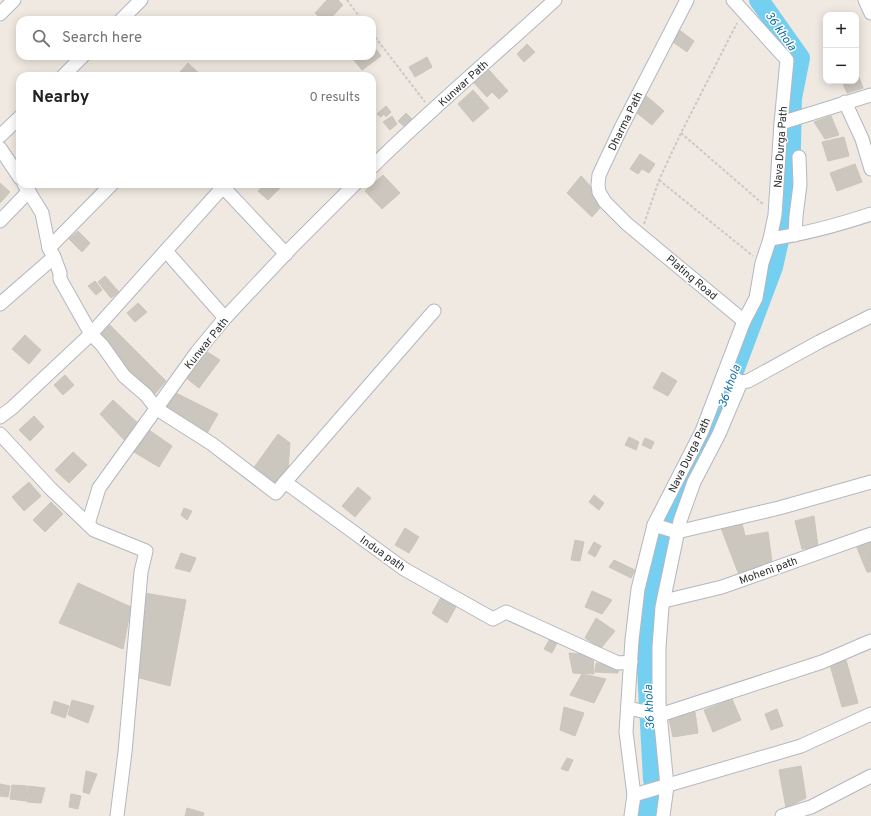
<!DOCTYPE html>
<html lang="en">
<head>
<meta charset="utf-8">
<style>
	:root { --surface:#fff; --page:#f6f6f6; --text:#202124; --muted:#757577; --line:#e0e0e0 }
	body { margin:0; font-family:Overpass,sans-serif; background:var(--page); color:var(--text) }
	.controls { position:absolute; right:12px; top:12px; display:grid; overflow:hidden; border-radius:8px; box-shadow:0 2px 10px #0003 }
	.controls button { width:36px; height:36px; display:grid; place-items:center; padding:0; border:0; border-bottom:1px solid var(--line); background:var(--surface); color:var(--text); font:20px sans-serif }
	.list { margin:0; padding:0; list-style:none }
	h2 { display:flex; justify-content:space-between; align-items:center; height:52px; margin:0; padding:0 16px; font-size:17px }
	h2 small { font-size:13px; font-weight:400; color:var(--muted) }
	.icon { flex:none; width:22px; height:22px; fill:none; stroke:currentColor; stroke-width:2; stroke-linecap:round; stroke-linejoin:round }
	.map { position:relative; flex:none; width:871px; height:816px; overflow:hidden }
	.search { position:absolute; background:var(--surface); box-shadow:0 2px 10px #0003; left:16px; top:16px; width:360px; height:44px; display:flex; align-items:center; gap:10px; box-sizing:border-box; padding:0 14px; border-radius:12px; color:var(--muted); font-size:15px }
	.panel { position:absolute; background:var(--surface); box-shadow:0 2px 10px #0003; left:16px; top:72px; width:360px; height:116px; border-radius:12px }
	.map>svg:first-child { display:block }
</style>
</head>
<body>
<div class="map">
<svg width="871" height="816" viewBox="0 0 871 816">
	<rect width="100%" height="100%" fill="#efe9e1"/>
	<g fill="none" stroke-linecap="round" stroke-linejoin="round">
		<g stroke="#75cff0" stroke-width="20">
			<path d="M653,780L646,650L653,587L672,512L710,435L773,267L790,192L792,98L800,58L759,0"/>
			<path d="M647,816L650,800"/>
		</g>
	</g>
	<g fill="#cbc7bf" stroke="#cbc5ba">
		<path d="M327,0H338L343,5L329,20H323L315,13Z"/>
		<path d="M678,29L694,41L687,52L670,40Z"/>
		<path d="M372,44L381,56L362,70L353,59L356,56H372Z"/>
		<path d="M527,44L535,52L524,62L517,54Z"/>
		<path d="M427,57L432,67L415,77L409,67Z"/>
		<path d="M188,63L202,76H185L180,72Z"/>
		<path d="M856,69L863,88L847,93L842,81H856Z"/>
		<path d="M489,70L508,91L499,99L492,92L487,97L474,83Z"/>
		<path d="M473,90L489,108L473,122L458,104Z"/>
		<path d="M644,94L664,111L652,125L632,109Z"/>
		<path d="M386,106L391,112L386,117L384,114L381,117L377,114Z"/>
		<path d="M406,113L413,120L406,128L398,121Z"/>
		<path d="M392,116L397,124L390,130L383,122Z"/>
		<path d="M831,116L839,135L825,139L814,122Z"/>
		<path d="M844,137L849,156L828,161L822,142Z"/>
		<path d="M640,154L655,164L649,173L642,169L638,174L630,169Z"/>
		<path d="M855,164L862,182L837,191L830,173Z"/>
		<path d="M383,175L400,193L382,209L365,191Z"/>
		<path d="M581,176L605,202L592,217L567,193Z"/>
		<path d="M0,183L10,192L0,203Z"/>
		<path d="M265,184H284L268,200L258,191Z"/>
		<path d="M78,231L90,243L82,252L69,239Z"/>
		<path d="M105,276L119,292L111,298L98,282Z"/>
		<path d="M95,281L102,290L96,295L88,286Z"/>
		<path d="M138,303L147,312L135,322L127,313Z"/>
		<path d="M110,325L166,381L154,395L131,377L96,335Z"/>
		<path d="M25,335L41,350L29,364L12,349Z"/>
		<path d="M204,350L220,360L199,388L185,377Z"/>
		<path d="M662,372L677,381L668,396L653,388Z"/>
		<path d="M65,375L74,385L63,395L54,385Z"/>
		<path d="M176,393L218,414L206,435L164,411Z"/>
		<path d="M113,400L141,426L126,442L100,414Z"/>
		<path d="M34,416L44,427L30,441L19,430Z"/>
		<path d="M149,430L172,446L159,467L134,452Z"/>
		<path d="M278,434L290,443L288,469L275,484L253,469Z"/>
		<path d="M629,437L639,442L636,450L625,445Z"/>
		<path d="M645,438L654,442L651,449L642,445Z"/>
		<path d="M73,452L87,465L69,483L55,470Z"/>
		<path d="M29,482L41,496L24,511L12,497Z"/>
		<path d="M358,487L371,498L355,517L342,506Z"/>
		<path d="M594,495L604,503L599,510L589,502Z"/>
		<path d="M51,502L63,514L45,532L33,520Z"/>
		<path d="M184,508L192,511L187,520L181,515Z"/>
		<path d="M814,516L818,547L802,549L795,521Z"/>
		<path d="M742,523L745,536L768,532L772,562L739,575L721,528Z"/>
		<path d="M405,528L419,537L409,553L395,545Z"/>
		<path d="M871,539V572H867L855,543Z"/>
		<path d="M575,540L584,542L580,561L571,560Z"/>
		<path d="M594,542L601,546L595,557L588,553Z"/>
		<path d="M181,553L196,558L190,572L175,568Z"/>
		<path d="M614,560L635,570L631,578L609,567Z"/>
		<path d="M78,583L131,607L123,649L59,623Z"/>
		<path d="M592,591L612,600L602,614L585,607Z"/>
		<path d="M144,593L186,600L170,686L136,677Z"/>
		<path d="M443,594L458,603L447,623L432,613Z"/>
		<path d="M596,618L615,631L601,648L585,638Z"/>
		<path d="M551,637L558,641L552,653L544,649Z"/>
		<path d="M569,653L593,655L594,674L573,673Z"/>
		<path d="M846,660L858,703L842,707L830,665Z"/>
		<path d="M596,663L619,664L618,673L595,672Z"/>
		<path d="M582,674L606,679L594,703L570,695Z"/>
		<path d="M732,699L741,720L713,732L704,710Z"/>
		<path d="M72,700L94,706L88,723L68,715Z"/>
		<path d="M54,701L69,706L65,718L51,713Z"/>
		<path d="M564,707L584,713L575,736L560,730Z"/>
		<path d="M777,709L783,726L771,730L765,714Z"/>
		<path d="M695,712L698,733L673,737L669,719Z"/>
		<path d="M567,758L573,760L568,771L561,769Z"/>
		<path d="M801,766L806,798L786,808L779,770Z"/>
		<path d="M86,771L97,774L89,794L83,792Z"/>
		<path d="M0,784L10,786L8,797L0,796Z"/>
		<path d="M12,785L27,786L26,801L10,799Z"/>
		<path d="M28,786L45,788L41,803L27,802Z"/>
		<path d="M71,794L81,796L78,809L69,807Z"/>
		<path d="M187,808L204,813L203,816H185Z"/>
	</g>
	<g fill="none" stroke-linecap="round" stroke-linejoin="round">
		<defs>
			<g id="minor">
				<path d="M687,0L621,128L599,175L598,185L599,192L605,202L627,224L744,321"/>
				<path d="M865,0L871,13"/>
				<path d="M0,14L14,0"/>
				<path d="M121,20L141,0"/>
				<path d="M63,76L83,56"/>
				<path d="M845,102L862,139L871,169"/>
				<path d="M781,123L871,95"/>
				<path d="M0,136L20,117"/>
				<path d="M0,148L20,178"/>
				<path d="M372,167C431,109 494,56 555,0"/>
				<path d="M24,184L42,213L49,248L54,257L60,273V279L91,334L102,345L124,376L146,395L157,409L212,444L276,493L285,482L404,569L493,619L506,612L618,663L631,662"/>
				<path d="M0,221L29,191"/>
				<path d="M795,235L796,216L800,185L799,157"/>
				<path d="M770,239C805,234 838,225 871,214"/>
				<path d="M49,248L112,184"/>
				<path d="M166,251L225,318"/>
				<path d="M0,304L54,257"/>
				<path d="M724,374L741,382L748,381L819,342L871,316"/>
				<path d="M0,417L12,408L91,334L223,187L286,254"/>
				<path d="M0,434L51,489L94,530L146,551L141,572L125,752L117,816"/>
				<path d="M285,482L434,311"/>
				<path d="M88,524L99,488L197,352L225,318L290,249L355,184"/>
				<path d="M654,525L677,532L779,508L871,482"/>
				<path d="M664,601L722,587L871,534"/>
				<path d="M628,708L660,715L822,662L871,641"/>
				<path d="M634,795L801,746L871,714"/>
				<path d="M631,816L634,795L626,732L632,640L638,589L654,525L702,431L744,321L756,298L762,263L770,239L775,215L781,123L787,60L733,0"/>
				<path d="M663,816L667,786L659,703V647L662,607L680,521L694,482L719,434L741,382"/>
				<path d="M782,816L811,807L871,776"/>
			</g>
		</defs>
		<use href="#minor" stroke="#b4b7c1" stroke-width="15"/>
		<g stroke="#c9c9c9" stroke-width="2" stroke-dasharray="3 2" stroke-linecap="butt">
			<path d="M347,0L362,20"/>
			<path d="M372,33L425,102"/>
			<path d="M681,133L763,204"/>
			<path d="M659,180L753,256"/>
			<path d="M644,224L659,180L681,133L737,23"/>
		</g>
		<use href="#minor" stroke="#fff" stroke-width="13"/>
	</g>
	<g text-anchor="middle" stroke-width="3" stroke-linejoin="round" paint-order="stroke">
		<g font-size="11" fill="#2e2e2e" stroke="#fff">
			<text transform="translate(463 83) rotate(-42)" y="4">Kunwar Path</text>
			<text transform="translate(625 121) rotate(-64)" y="4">Dharma Path</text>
			<text transform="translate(780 147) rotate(-86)" y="4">Nava Durga Path</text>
			<text transform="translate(692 277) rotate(40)" y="4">Plating Road</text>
			<text transform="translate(206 343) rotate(-51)" y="4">Kunwar Path</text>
			<text transform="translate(689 455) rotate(-64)" y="4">Nava Durga Path</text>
			<text transform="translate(383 553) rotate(35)" y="4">Indua path</text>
			<text transform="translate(768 570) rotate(-20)" y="4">Moheni path</text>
		</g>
		<g font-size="12" font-style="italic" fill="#0d6fa3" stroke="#fff">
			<text transform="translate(781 31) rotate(55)" y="4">36 khola</text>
			<text transform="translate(729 386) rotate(-70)" y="4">36 khola</text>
			<text transform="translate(649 707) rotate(-93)" y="4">36 khola</text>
		</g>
	</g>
</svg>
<div class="controls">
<button>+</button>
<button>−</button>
</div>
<div class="search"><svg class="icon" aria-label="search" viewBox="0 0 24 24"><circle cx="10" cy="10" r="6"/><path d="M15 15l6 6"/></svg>Search here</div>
<section class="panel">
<h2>Nearby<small>0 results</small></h2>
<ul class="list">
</ul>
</section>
</div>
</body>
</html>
